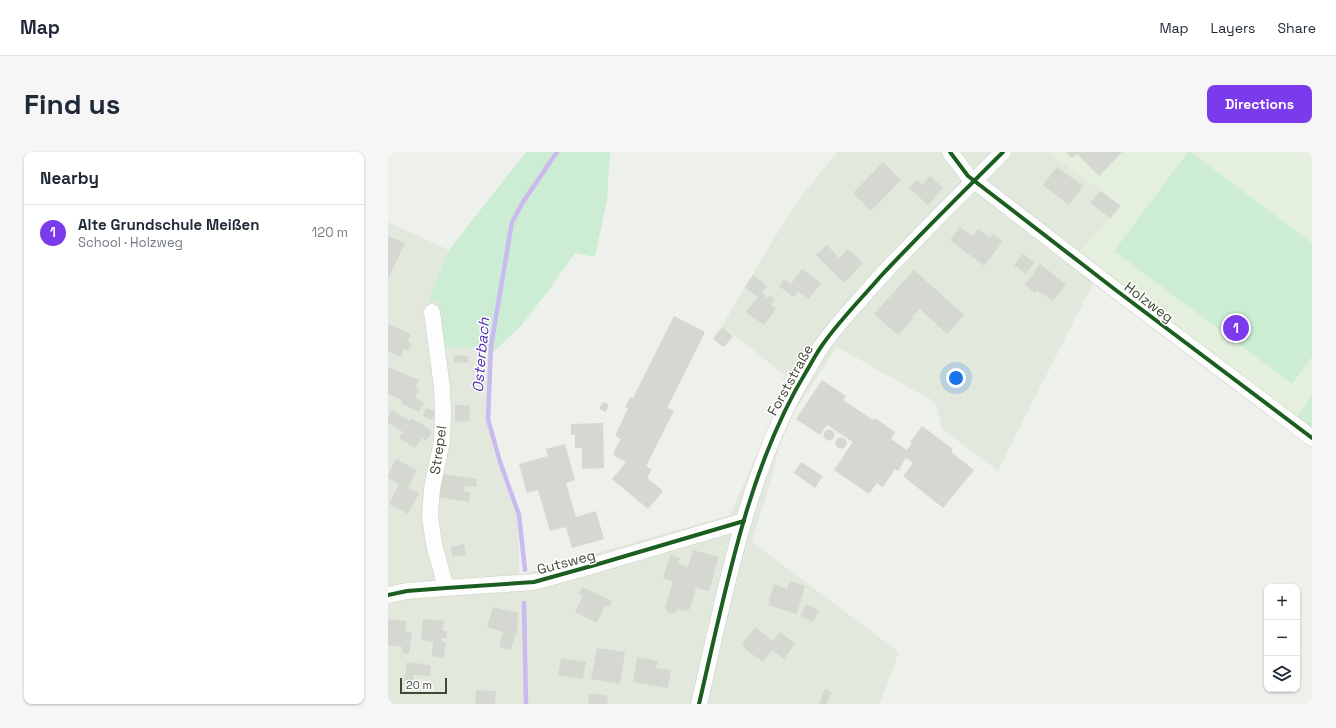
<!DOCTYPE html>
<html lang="en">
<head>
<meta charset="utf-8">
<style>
	:root { --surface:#fff; --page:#f6f6f7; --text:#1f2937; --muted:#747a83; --line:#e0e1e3; --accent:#7c3aed }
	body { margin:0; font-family:"Space Grotesk",sans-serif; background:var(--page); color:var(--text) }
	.controls { position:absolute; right:12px; bottom:12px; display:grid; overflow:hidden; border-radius:8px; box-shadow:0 1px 3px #0004 }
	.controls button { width:36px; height:36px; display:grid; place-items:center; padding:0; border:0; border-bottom:1px solid var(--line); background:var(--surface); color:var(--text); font:20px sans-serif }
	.scale { position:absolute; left:12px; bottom:10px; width:47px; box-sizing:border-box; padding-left:4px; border:2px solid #3f4836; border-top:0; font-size:11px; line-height:14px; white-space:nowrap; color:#3f4836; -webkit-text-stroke:3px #fff; paint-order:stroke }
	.you { position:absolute; left:568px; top:226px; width:14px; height:14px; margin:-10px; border:3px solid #fff; border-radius:50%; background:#1a73e8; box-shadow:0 0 0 6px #1a73e833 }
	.badge { display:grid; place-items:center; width:26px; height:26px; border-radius:50%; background:var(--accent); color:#fff; font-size:13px; font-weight:700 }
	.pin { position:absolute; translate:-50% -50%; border:2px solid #fff; box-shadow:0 1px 4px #0006 }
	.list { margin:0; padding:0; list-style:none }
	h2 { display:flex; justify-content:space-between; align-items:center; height:52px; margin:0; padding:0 16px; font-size:17px }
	h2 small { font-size:13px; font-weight:400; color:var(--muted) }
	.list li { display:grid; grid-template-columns:26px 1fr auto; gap:12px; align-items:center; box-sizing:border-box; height:56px; padding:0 16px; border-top:1px solid var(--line) }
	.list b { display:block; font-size:15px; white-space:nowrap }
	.list p { margin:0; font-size:13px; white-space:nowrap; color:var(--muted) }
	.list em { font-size:13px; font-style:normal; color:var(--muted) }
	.icon { flex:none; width:22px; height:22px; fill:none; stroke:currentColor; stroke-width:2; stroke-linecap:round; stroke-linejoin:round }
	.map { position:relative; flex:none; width:924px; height:552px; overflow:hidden; border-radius:8px }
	header { display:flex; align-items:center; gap:24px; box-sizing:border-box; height:56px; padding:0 20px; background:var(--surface); border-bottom:1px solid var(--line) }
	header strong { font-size:19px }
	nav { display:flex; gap:22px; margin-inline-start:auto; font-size:14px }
	.intro { display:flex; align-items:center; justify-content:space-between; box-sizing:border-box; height:96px; padding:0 24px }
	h1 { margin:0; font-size:28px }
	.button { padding:10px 18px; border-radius:8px; background:var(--accent); color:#fff; font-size:14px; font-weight:700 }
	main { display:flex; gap:24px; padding:0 24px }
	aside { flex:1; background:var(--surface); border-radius:8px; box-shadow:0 1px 3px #0004 }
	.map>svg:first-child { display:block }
</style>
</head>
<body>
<header>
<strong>Map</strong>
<nav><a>Map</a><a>Layers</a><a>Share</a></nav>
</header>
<div class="intro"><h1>Find us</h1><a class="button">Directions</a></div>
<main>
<aside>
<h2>Nearby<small></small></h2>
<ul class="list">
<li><span class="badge">1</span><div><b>Alte Grundschule Meißen</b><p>School · Holzweg</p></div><em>120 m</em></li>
</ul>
</aside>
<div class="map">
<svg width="924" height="552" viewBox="0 0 924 552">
	<rect width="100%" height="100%" fill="#eef1eb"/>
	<path fill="#e2e9dc" d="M449,0H661L734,54L684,109L707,127L610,319L554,277L547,250L449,195L406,260L391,295L385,321L364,390L511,500L492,552H0V70L61,98L40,148L49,150L53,196H101L98,260L106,301L130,368L131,423L342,363L402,227L334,174L393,75L412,46Z"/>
	<path fill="#e5efdd" d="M661,0H924V243L903,274L683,109L733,54Z"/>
	<g fill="#ccedd4">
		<path d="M138,0H222L219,48L207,105L187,101L161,138L133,174L100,205V196H53L49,150L40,148L61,98Z"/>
		<path d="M800,0H803L924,91V205L904,232L726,99Z"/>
		<path d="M924,243V291L903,274Z"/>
	</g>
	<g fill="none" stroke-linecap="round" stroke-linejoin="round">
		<g stroke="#c9baef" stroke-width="4.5">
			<path d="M137,418L131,363L112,310L100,267L103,194L124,70L135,50L169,0"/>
			<path d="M136,451L138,552"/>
		</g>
	</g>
	<g fill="#d4d8d0">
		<path d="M678,0H734L711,24L689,2L684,6Z"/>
		<path d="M495,10L513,28L483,59L465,41Z"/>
		<path d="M669,15L695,34L681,53L655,33Z"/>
		<path d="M542,24L555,36L540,53L521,36L529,27L534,33Z"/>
		<path d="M712,39L733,54L722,66L702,51Z"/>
		<path d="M572,75L585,84L590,77L602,86L605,82L615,89L596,114L562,88Z"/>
		<path d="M0,84L17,91L0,127Z"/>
		<path d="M439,93L451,106L460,97L475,111L456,131L428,103Z"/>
		<path d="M635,102L646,110L638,122L626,113Z"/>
		<path d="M652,112L678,132L665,149L649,138L647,141L637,133Z"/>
		<path d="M414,117L433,131L421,147L410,139L405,145L391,134L396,127L403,132Z"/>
		<path d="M526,118L576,163L559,182L532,157L524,165L525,167L510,183L486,162Z"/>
		<path d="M365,123L379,134L374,141L379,146L382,143L387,148L383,153L388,157L376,173L358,160L370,145L357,135Z"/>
		<path d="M286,164L317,180L279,256L286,259L258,314L264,317L259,326L275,339L260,357L224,327L238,310L226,304V299L233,287L227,284L240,256L237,255L242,245L245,246Z"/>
		<path d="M0,172L23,182L20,190L24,192L20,199L16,197L13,205L0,199Z"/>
		<path d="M334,175L345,184L336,195L325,187Z"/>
		<path d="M66,203L80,204V211L66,210Z"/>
		<path d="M0,215L31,228L27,236L31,237L27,246L36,250L31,260L13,251L14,248L0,242Z"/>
		<path d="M434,228L458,244L455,248L485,268L487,266L507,280L503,287L519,298L524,291L522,290L534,274L565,297L563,300L586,318L555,356L515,324L525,311L518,306L510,319L507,317L495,335L489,331L481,342L446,318L465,290L439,273L432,283L408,267Z"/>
		<path d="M215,250L221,253L218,260L211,257Z"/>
		<path d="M67,253H81L82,269L67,270Z"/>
		<path d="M38,256L48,260L44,268L35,264Z"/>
		<path d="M4,258L22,269L24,266L40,276V277L44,280L38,289L34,286L27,296L11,286L15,280L0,271V265Z"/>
		<path d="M215,271L216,316L194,317V296H187V283H183V272Z"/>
		<circle cx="441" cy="283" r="5.5"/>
		<circle cx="453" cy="291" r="5.5"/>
		<path d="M177,292L187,328L178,331L188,365L208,359L216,387L184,396L178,375L162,379L150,338L139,341L131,312L160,304L158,297Z"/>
		<path d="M8,307L29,318L20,336L31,341L20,362L1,352L11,332L0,326V323Z"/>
		<path d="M413,310L435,324L427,336L406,321Z"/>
		<path d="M54,322L89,327L88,335L76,334L75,339L82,341L81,350L50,345Z"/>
		<path d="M76,392L78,403L64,405L63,395Z"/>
		<path d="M305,398L331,405L321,439L308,436L301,458L298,459L289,457L288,460L283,462L280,461L278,457H277L285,429L275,426L282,403L292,406L290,412L300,415Z"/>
		<path d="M402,429L417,434L409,462L380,453L386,432L399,437Z"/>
		<path d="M194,435L224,449L221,455L217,453L209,471L187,460L195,444L191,442Z"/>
		<path d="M418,452L431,458L425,470L412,464Z"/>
		<path d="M105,455L130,461L129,483H127L123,498L111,495L115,480L99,475Z"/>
		<path d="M0,467L18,469L17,479L24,481L21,502L14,501V495L0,493Z"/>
		<path d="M35,467L56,469L55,479H59V486H54V490H58L56,506L44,504L45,490L33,488Z"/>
		<path d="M367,475L385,489L392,480L407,492L396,507L384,498L375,510L361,500L354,493Z"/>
		<path d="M209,496L237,500L232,532L203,527Z"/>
		<path d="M249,505L270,509L268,516L283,518L280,536L245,530Z"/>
		<path d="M173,506L198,510L195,527L170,523Z"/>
		<path d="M19,510L43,513L42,524L26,523L25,529H16Z"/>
		<path d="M437,537L444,540L438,552H431Z"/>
		<path d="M88,538L108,539L107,552H87Z"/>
		<path d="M201,541L220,544L219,552H200Z"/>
	</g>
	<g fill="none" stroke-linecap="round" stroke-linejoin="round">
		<defs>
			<g id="minor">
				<path d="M562,0L580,24L729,139L924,286"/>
				<path d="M44,160L54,236L55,261L54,289L44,336L42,365L46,392L58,436"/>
				<path d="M0,443L19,439L58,436L146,430L207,413L356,369"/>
				<path d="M311,552C337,442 359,317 418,220C424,210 429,200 435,192C452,168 473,147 492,125C532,82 574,41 615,0"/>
			</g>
		</defs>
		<use href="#minor" stroke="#cccfc8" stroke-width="17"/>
		<use href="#minor" stroke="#fcfdfc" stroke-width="16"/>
		<defs>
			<g id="cycleway">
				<path d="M562,0L580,24L729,139L924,286"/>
				<path d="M0,443L19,439L58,436L146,430L207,413L356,369"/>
				<path d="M311,552C337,442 359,317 418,220C424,210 429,200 435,192C452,168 473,147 492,125C532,82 574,41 615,0"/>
			</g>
		</defs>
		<use href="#cycleway" stroke="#fff" stroke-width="6"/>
		<use href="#cycleway" stroke="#1b5e20" stroke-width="4"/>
	</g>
	<g text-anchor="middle" stroke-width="3" stroke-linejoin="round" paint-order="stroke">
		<g font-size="14" fill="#3f4836" stroke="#fff">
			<text transform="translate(761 150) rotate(37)" y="5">Holzweg</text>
			<text transform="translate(402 228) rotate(-61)" y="5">Forststraße</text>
			<text transform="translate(50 298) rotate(-82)" y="5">Strepel</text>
			<text transform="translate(178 410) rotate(-15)" y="5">Gutsweg</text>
		</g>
		<g font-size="15" font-style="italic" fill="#542db5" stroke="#fff">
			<text transform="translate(93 203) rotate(-85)" y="5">Osterbach</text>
		</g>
	</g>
</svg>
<div class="controls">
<button>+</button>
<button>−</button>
<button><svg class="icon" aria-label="layers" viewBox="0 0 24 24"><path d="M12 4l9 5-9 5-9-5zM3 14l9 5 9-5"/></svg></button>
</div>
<div class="scale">20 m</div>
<div class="you"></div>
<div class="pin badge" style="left:848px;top:176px">1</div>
</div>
</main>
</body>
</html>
